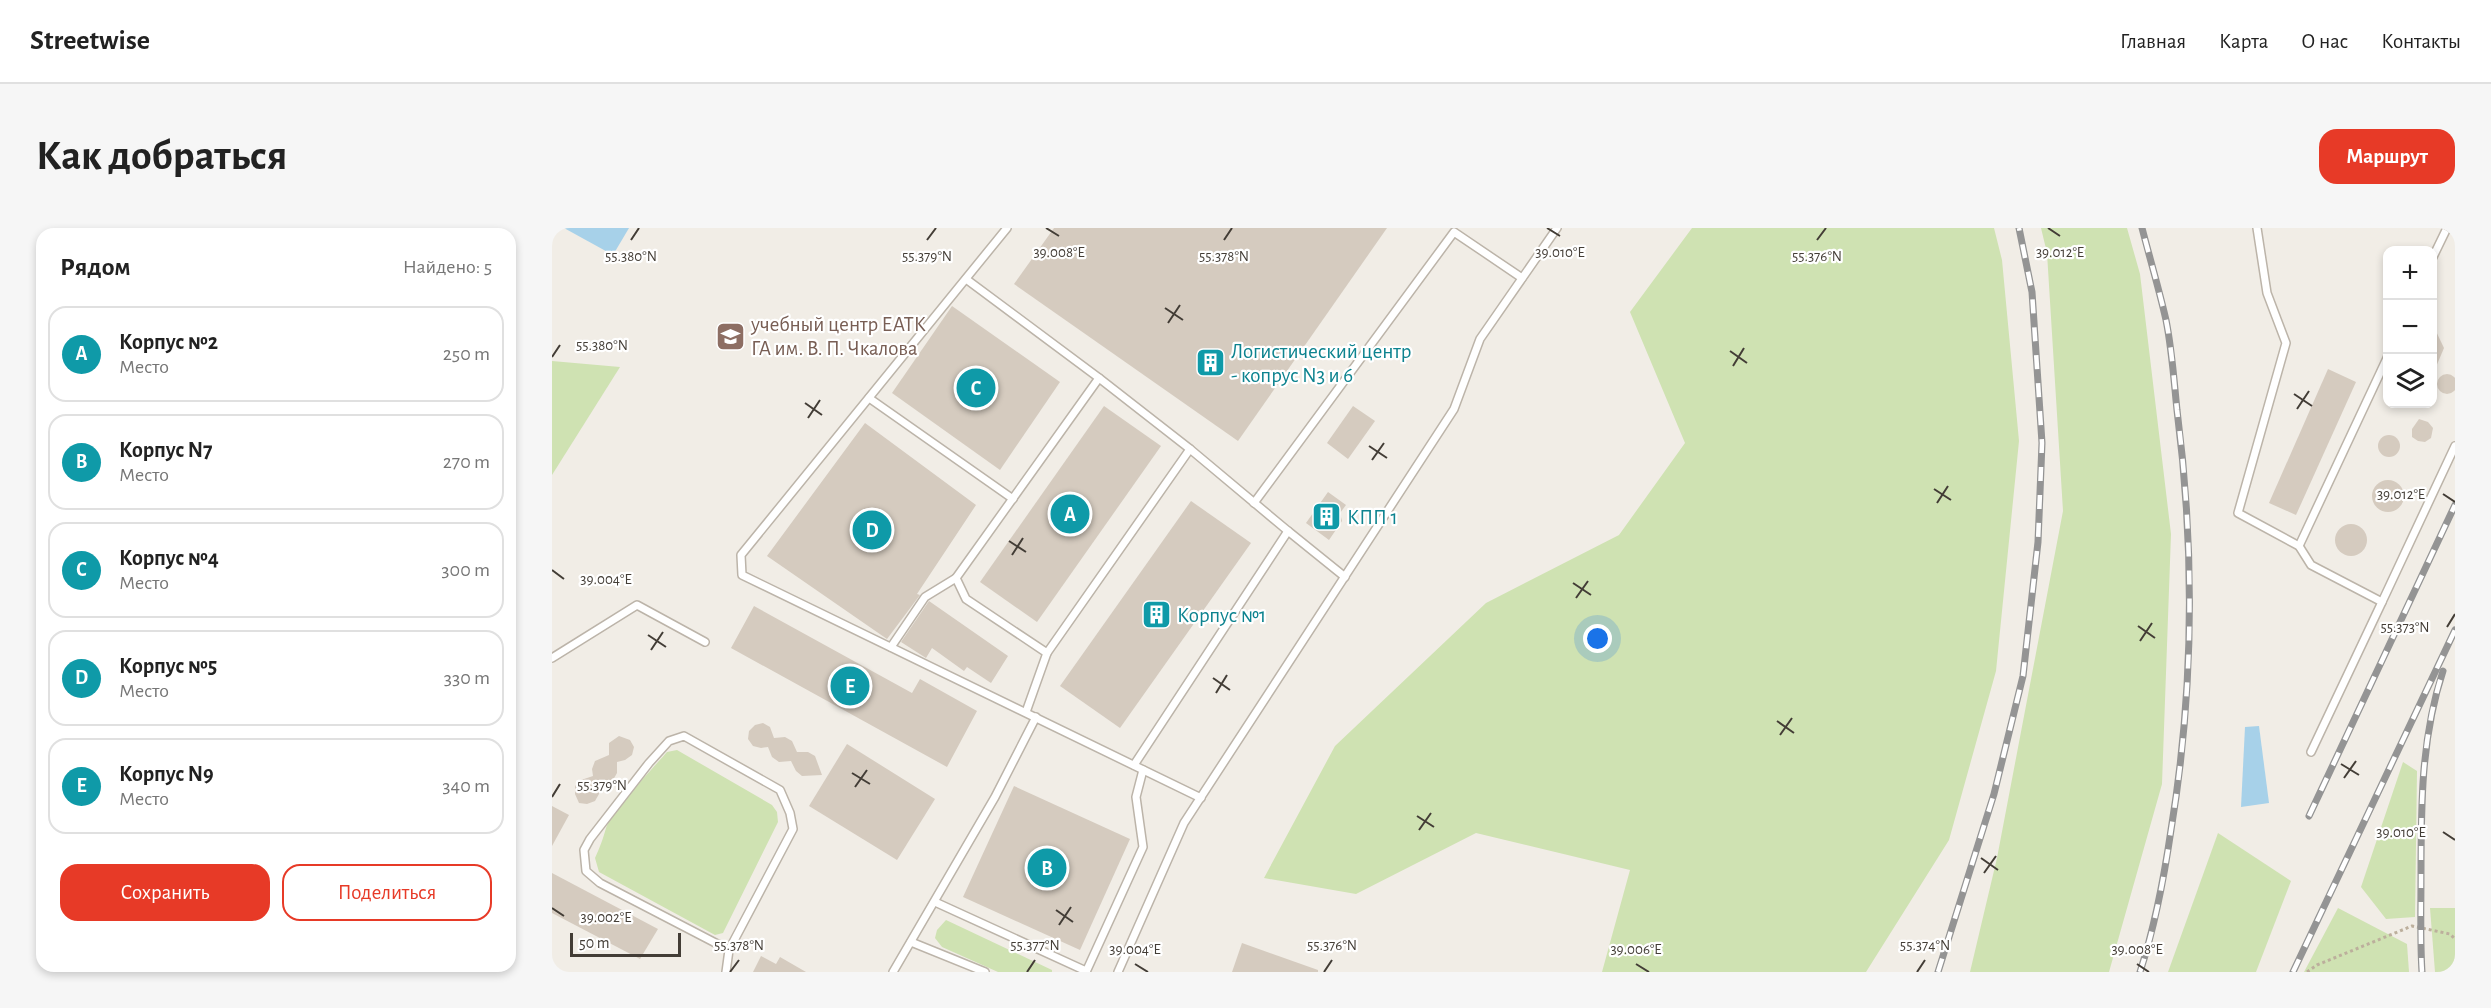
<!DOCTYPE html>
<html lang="ru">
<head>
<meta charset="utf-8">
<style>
	:root { --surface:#fff; --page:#f6f6f6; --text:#222; --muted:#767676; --line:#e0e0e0; --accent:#e73a27 }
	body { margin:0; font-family:"Alegreya Sans",sans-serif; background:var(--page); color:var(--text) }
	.controls { position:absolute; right:18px; top:18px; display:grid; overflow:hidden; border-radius:12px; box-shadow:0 3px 9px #0003 }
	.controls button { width:54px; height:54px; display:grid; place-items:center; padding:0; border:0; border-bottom:2px solid var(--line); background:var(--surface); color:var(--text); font:30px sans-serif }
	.scale { position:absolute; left:18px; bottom:15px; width:111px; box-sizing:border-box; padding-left:6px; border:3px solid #433d36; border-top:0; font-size:16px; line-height:21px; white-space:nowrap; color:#433d36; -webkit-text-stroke:4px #fff; paint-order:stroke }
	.you { position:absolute; left:1046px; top:411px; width:21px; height:21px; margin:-15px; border:4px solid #fff; border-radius:50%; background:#1a73e8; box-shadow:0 0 0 9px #1a73e833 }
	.badge { display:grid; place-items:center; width:39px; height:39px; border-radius:50%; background:var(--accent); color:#fff; font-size:20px; font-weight:700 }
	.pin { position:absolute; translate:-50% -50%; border:3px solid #fff; box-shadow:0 2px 6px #0006 }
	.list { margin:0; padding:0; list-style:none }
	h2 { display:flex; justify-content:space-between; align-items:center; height:78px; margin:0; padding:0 24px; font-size:26px }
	h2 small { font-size:20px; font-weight:400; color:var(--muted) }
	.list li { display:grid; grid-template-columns:39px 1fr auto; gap:18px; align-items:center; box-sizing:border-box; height:96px; margin:0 12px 12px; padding:0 12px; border:2px solid var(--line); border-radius:18px }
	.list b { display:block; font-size:22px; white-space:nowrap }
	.list p { margin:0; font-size:20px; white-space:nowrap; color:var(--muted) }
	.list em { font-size:20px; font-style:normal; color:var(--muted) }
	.actions { display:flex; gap:12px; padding:18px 24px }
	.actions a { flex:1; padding:14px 0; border:2px solid var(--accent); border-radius:18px; text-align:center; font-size:21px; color:var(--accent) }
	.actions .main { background:var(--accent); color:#fff }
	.icon { flex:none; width:33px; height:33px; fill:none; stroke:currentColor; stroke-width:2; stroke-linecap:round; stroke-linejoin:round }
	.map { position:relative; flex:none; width:1903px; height:744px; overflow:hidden; border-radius:18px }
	header { display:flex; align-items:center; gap:36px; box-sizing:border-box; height:84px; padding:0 30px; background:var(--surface); border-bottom:2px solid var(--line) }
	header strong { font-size:28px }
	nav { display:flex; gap:33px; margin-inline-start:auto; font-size:21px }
	.intro { display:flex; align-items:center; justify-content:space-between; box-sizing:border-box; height:144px; padding:0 36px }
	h1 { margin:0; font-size:42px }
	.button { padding:15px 27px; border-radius:18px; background:var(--accent); color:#fff; font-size:21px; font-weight:700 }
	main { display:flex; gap:36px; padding:0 36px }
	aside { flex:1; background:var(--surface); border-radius:18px; box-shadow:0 3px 9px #0003 }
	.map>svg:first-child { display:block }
</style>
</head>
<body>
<header>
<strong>Streetwise</strong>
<nav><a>Главная</a><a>Карта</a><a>О нас</a><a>Контакты</a></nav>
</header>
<div class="intro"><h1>Как добраться</h1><a class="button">Маршрут</a></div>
<main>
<aside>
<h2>Рядом<small>Найдено: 5</small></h2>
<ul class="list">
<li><span class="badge" style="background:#0f9aa8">A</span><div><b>Корпус №2</b><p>Место</p></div><em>250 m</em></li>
<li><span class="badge" style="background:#0f9aa8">B</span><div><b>Корпус N7</b><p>Место</p></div><em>270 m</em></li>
<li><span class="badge" style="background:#0f9aa8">C</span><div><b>Корпус №4</b><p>Место</p></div><em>300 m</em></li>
<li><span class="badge" style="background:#0f9aa8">D</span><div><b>Корпус №5</b><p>Место</p></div><em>330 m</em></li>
<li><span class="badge" style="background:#0f9aa8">E</span><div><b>Корпус N9</b><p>Место</p></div><em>340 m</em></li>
</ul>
<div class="actions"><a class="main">Сохранить</a><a>Поделиться</a></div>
</aside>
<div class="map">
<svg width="1903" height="744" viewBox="0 0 1903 744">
	<rect width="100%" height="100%" fill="#f1ede6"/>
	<g fill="#cfe2b2">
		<path d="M1140,0H1442L1450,32L1467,213L1444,443L1397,612L1314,744H1050L1078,642L924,605L804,666L712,650L783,518L934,375L1067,307L1133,215L1078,84Z"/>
		<path d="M1489,0H1575L1588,46L1619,306L1610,556L1557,744H1418L1445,630L1511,283L1495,25Z"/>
		<path d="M0,133L68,139L0,247Z"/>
		<path d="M125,522L220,577L225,584L226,594L171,705L163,707L47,644L43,630C48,619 51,611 54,600C60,583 101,540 115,524Z"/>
		<path d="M1851,534L1865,543L1863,689L1834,691L1809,659Z"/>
		<path d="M1666,605L1739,653L1704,744H1616Z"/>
		<path d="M1786,680L1855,716L1857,744H1752Z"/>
		<path d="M1878,680H1903V744H1883Z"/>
		<path d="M394,692L500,742V744H446L390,719L383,710L385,702Z"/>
	</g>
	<g fill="#a7d1e9">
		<path d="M12,0H77L61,27Z"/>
		<path d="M1707,498L1717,575L1689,579L1693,499Z"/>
	</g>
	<g fill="#d5cbbf">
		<path d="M502,0H835L686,213L462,56Z"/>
		<path d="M400,78L508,154L448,242L340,165Z"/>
		<path d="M1881,97L1892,120L1881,146Z"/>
		<path d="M1776,141L1804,154L1744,287L1717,275Z"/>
		<circle cx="1895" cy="156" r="10"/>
		<path d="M552,178L609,218L485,394L428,354Z"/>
		<path d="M801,178L823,193L796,231L775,215Z"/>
		<path d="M1867,191L1876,194L1881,200L1879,210L1873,214L1866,213L1860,209V201Z"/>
		<path d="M313,195L424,277L365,366L368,367L335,411L215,328Z"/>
		<circle cx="1837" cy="218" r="11"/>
		<circle cx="1836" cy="268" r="16"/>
		<path d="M776,264L794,277L788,285L790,293L777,312L754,295Z"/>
		<path d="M639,273L699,315L568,500L508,458Z"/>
		<circle cx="1799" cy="312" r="16"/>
		<path d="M377,373L456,428L439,455L415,439L412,443L380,420L374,430L349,414Z"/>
		<path d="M202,378L360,465L368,451L425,483L395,539L179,420Z"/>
		<path d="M211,495L218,499L222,510L233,509L240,513L245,524H256L263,528L270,547L250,548L244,543L239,533L227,534L220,529L216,519L209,520L201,518L196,511L197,503L203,497Z"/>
		<path d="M67,508L78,512L82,519L80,527L73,532L65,534V545L61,552L48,555L47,566L43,573L35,576L27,575L23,566V558L29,552L41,548L40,541L43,533L57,527V515Z"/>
		<path d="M295,516L383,571L345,632L257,578Z"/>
		<path d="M462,558L578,611L528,722L411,669Z"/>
		<path d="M0,578L17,587L0,618Z"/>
		<path d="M0,645L106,701L88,731L0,685Z"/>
		<path d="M690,715L766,742V744H680Z"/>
		<path d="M209,728L224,736L228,729L254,744H201Z"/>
	</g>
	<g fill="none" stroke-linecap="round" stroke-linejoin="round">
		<defs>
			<g id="lane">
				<path d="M455,0L189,327L190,347L649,570"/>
				<path d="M1705,0L1715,65L1734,115L1686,285L1747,318L1759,337L1830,374L1759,524"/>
				<path d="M1880,31L1895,0"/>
				<path d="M414,51L547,150"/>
				<path d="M317,170L461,271"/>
				<path d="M702,275L902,4L970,50"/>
				<path d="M1747,318L1836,128"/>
				<path d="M1830,374L1903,218"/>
				<path d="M339,419L373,369L404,350"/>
				<path d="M495,425L414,371L404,350L547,150L638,221"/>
				<path d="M0,430L85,377L153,414"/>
				<path d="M474,484L495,425L638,221L736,303"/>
				<path d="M582,537L736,303L793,349"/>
				<path d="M383,674L534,743"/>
				<path d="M359,714L433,744"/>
				<path d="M174,744L177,722L241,601L238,585L228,562L132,508L117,513L97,535L38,611L32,622L34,643L48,655L177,722"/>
				<path d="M341,744L443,569L484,489"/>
				<path d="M534,744L591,619L584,569L591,542"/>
				<path d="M566,744L632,595L902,181L928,111L1005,0"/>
			</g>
		</defs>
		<use href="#lane" stroke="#bcb4a9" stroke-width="10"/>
		<path stroke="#bcaf9c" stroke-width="3" stroke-dasharray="3 3" stroke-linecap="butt" d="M1755,744L1765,737L1860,698L1898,706L1903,711"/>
		<use href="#lane" stroke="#fff" stroke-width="7"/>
		<defs>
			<g id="rail">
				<path d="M1757,588L1903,277"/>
				<path d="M1386,744L1442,566L1471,448L1486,314L1490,215L1480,64L1467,0"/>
				<path d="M1588,744C1603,698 1612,650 1619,602C1642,462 1643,323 1625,182C1622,153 1620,122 1614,92C1607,61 1598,31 1590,0"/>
				<path d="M1741,744L1903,402"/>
				<path d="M1870,744C1868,712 1869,680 1869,648C1869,578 1869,510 1891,443"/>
			</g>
		</defs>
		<use href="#rail" stroke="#949494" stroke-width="7"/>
		<use href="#rail" stroke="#fff" stroke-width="4.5" stroke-dasharray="14" stroke-linecap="butt"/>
	</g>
	<path fill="none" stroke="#433d36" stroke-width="2" d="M494,0L507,8M995,0L1008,8M1496,0L1508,8M79,12L87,0M375,12L384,0M672,12L680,0M1265,12L1274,0M613,80L631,92M616,95L628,77M1178,123L1195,135M0,129L8,117M1181,138L1192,120M1742,166L1760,178M253,175L270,187M1745,181L1757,163M256,190L268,172M817,218L835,230M820,232L832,215M1382,261L1399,272M1891,266L1903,274M1385,275L1396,258M457,313L474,324M460,327L471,310M0,342L12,351M1021,355L1039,367M1024,370L1036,353M1586,398L1603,410M1895,399L1903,386M96,407L114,419M1588,413L1600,395M99,422L111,404M661,450L678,462M664,465L675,447M1225,493L1242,505M1228,507L1240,490M1789,536L1807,547M300,545L318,556M1792,550L1804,533M303,559L315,542M0,569L8,556M865,588L882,599M867,602L879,585M1891,604L1903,612M1429,630L1446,642M1432,645L1444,628M0,680L12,688M504,682L521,694M507,697L519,679M583,736L596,744M1084,736L1097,744M1585,736L1597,744M178,744L187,732M475,744L483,732M772,744L780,732M1365,744L1373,732"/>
	<defs>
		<symbol id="university-square" viewBox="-11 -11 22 22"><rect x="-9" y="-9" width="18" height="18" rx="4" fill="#8d6e63" stroke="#fff"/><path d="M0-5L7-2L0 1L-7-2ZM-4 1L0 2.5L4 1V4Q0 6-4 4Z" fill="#fff"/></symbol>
		<symbol id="building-square" viewBox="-11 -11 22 22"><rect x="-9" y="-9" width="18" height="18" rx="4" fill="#0f9aa8" stroke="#fff"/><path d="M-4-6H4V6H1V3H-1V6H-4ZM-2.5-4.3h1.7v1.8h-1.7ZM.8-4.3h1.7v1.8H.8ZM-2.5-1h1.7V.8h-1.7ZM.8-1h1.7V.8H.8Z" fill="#fff"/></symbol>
	</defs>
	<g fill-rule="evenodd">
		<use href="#university-square" x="162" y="92" width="33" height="33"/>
		<use href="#building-square" x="642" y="118" width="33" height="33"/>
		<use href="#building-square" x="758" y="272" width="33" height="33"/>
		<use href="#building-square" x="588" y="370" width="33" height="33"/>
	</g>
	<g text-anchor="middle" stroke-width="4.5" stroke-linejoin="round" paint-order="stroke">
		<g font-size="21" fill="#785e54" stroke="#fff" text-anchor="start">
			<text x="199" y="103">учебный центр ЕАТК<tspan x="199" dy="24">ГА им. В. П. Чкалова</tspan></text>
		</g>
		<g font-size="21" fill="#0d838f" stroke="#fff" text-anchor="start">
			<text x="679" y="130">Логистический центр<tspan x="679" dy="24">- копрус N3 и 6</tspan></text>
			<text x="795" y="296">КПП 1</text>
			<text x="625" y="394">Корпус №1</text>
		</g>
	</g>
	<g font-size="15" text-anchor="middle" fill="#433d36" stroke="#fff" stroke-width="4.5" stroke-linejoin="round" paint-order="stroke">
		<text x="1508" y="29">39.012°E</text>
		<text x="507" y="29">39.008°E</text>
		<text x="1008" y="29">39.010°E</text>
		<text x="79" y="33">55.380°N</text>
		<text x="375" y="33">55.379°N</text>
		<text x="672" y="33">55.378°N</text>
		<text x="1265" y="33">55.376°N</text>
		<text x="50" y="122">55.380°N</text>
		<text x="1849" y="271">39.012°E</text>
		<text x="54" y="356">39.004°E</text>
		<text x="1853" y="404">55.373°N</text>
		<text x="50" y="562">55.379°N</text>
		<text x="1849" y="609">39.010°E</text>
		<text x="54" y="694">39.002°E</text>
		<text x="187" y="722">55.378°N</text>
		<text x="483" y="722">55.377°N</text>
		<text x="780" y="722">55.376°N</text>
		<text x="1373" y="722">55.374°N</text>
		<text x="583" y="726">39.004°E</text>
		<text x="1084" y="726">39.006°E</text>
		<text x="1585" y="726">39.008°E</text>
	</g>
</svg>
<div class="controls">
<button>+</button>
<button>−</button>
<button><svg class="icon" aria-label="layers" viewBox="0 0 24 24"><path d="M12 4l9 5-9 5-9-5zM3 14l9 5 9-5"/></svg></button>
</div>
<div class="scale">50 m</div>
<div class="you"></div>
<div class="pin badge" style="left:518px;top:286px;background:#0f9aa8">A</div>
<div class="pin badge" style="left:495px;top:640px;background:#0f9aa8">B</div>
<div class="pin badge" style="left:424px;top:160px;background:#0f9aa8">C</div>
<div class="pin badge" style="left:320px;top:302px;background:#0f9aa8">D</div>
<div class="pin badge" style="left:298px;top:458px;background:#0f9aa8">E</div>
</div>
</main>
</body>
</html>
